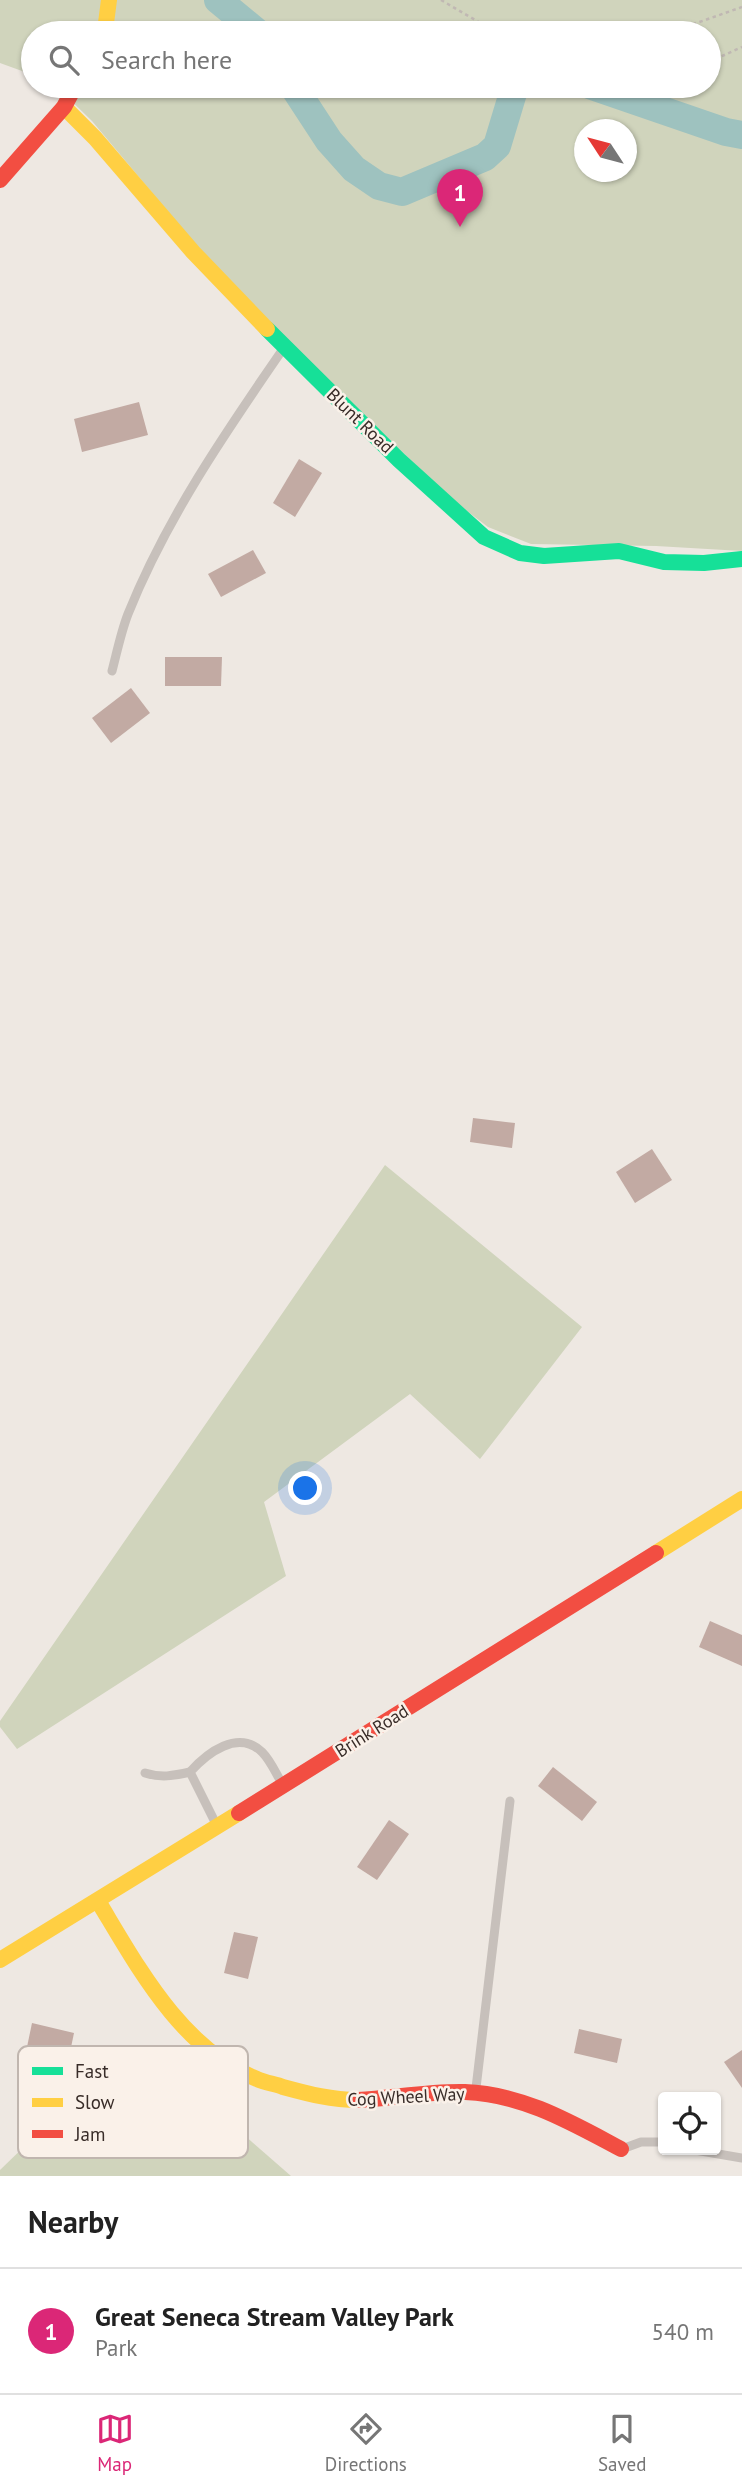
<!DOCTYPE html>
<html lang="en">
<head>
<meta charset="utf-8">
<style>
	:root { --surface:#fff; --page:#f2f2f2; --text:#222; --muted:#767676; --line:#e0e0e0; --accent:#db2777 }
	body { margin:0; font-family:"PT Sans",sans-serif; background:var(--page); color:var(--text) }
	.controls { position:absolute; right:21px; bottom:21px; display:grid; overflow:hidden; border-radius:7px; box-shadow:0 2px 5px #0004 }
	.controls button { width:63px; height:63px; display:grid; place-items:center; padding:0; border:0; border-bottom:2px solid var(--line); background:var(--surface); color:var(--text); font:35px sans-serif }
	.compass { position:absolute; left:574px; top:119px; width:63px; height:63px; border-radius:50%; background:var(--surface); box-shadow:0 2px 5px #0004; rotate:306deg }
	.you { position:absolute; left:306px; top:1489px; width:24px; height:24px; margin:-18px; border:5px solid #fff; border-radius:50%; background:#1a73e8; box-shadow:0 0 0 10px #1a73e833 }
	.badge { display:grid; place-items:center; width:46px; height:46px; border-radius:50%; background:var(--accent); color:#fff; font-size:23px; font-weight:700 }
	.pin { position:absolute; translate:-50% -58px; filter:drop-shadow(0 2px 4px #0008) }
	.pin::after { content:''; position:absolute; top:37px; width:24px; height:21px; background:inherit; clip-path:polygon(0 0,100% 0,50% 100%) }
	.list { margin:0; padding:0; list-style:none }
	h2 { display:flex; justify-content:space-between; align-items:center; height:91px; margin:0; padding:0 28px; font-size:30px }
	h2 small { font-size:23px; font-weight:400; color:var(--muted) }
	.list li { display:grid; grid-template-columns:46px 1fr auto; gap:21px; align-items:center; box-sizing:border-box; height:126px; padding:0 28px; border-top:2px solid var(--line) }
	.list b { display:block; font-size:26px; white-space:nowrap }
	.list p { margin:0; font-size:23px; white-space:nowrap; color:var(--muted) }
	.list em { font-size:23px; font-style:normal; color:var(--muted) }
	.icon { flex:none; width:38px; height:38px; fill:none; stroke:currentColor; stroke-width:2; stroke-linecap:round; stroke-linejoin:round }
	.map { position:relative; flex:none; width:742px; height:2176px; overflow:hidden }
	.search { position:absolute; background:var(--surface); box-shadow:0 2px 5px #0004; left:21px; right:21px; top:21px; height:77px; display:flex; align-items:center; gap:18px; box-sizing:border-box; padding:0 24px; border-radius:38px; color:var(--muted); font-size:26px }
	.sheet { height:217px; background:var(--surface) }
	nav { display:flex; justify-content:space-around; align-items:center; box-sizing:border-box; height:98px; border-top:2px solid var(--line); background:var(--surface); font-size:19px; color:var(--muted) }
	nav a { display:grid; justify-items:center; gap:4px }
	nav .on { color:var(--accent) }
	.map>svg:first-child { display:block }
</style>
</head>
<body>
<div class="map">
<svg width="742" height="2176" viewBox="0 0 742 2176">
	<rect width="100%" height="100%" fill="#eee8e2"/>
	<g fill="#d0d4bc" fill-rule="evenodd">
		<path d="M0,0H742V551L656,546L531,544L488,527L450,498L227,282L92,121L56,86H709V33H33V75L0,63ZM584,130H626V172H584Z"/>
		<path d="M385,1165L582,1327L480,1459L410,1394L264,1502L286,1576L17,1749L0,1727V1721Z"/>
		<path d="M163,2064L291,2176H0V2170L32,2139Z"/>
	</g>
	<g fill="none" stroke-linecap="round" stroke-linejoin="round">
		<g stroke="#9ec2bf" stroke-width="28">
			<path d="M218,0L258,33"/>
			<path d="M293,86L329,141L354,169L379,186L402,192L485,157L497,146L513,93L517,86"/>
			<path d="M592,86L726,132L742,135"/>
		</g>
	</g>
	<g fill="#c2aaa3">
		<path d="M139,402L148,435L82,452L74,419Z"/>
		<path d="M299,459L322,473L295,517L273,503Z"/>
		<path d="M253,550L266,573L221,597L208,574Z"/>
		<path d="M165,657H222L221,686H165Z"/>
		<path d="M131,688L150,713L111,743L92,718Z"/>
		<path d="M473,1118L515,1123L512,1148L470,1142Z"/>
		<path d="M652,1149L672,1180L635,1203L616,1172Z"/>
		<path d="M710,1621L742,1635V1666L699,1647Z"/>
		<path d="M553,1767L597,1802L582,1821L538,1786Z"/>
		<path d="M389,1820L409,1834L377,1880L357,1867Z"/>
		<path d="M234,1932L258,1937L248,1979L224,1973Z"/>
		<path d="M32,2023L74,2033L69,2057L27,2047Z"/>
		<path d="M579,2029L622,2039L617,2063L574,2053Z"/>
		<path d="M742,2050V2088L724,2062Z"/>
	</g>
	<g fill="none" stroke-linecap="round" stroke-linejoin="round">
		<g stroke="#c0b8b3" stroke-width="2.5" stroke-dasharray="3.5 3.5" stroke-linecap="butt">
			<path d="M441,0L482,24L528,33"/>
			<path d="M538,33H547"/>
			<path d="M652,33L674,31L742,7"/>
			<path d="M709,62L742,47"/>
		</g>
		<g stroke="#c7c0bb" stroke-width="9">
			<path d="M112,671C117,652 121,632 128,614C166,519 225,433 283,349"/>
			<path d="M145,1773C161,1778 173,1776 190,1772"/>
			<path d="M216,1824L190,1772C207,1753 238,1729 262,1752C271,1761 276,1774 283,1785"/>
			<path d="M476,2088L510,1801"/>
			<path d="M622,2149L641,2142H663"/>
			<path d="M695,2150L742,2158"/>
		</g>
		<path stroke="#16e098" stroke-width="16" d="M267,329L399,460L484,537L520,553L544,556L619,551L664,562L704,563L742,559"/>
		<g stroke="#ffcf43" stroke-width="16">
			<path d="M102,33L106,23L109,0"/>
			<path d="M64,107L95,138L193,252L267,329"/>
			<path d="M656,1553L742,1499"/>
			<path d="M98,1901C138,1967 181,2049 257,2079C266,2083 275,2084 283,2087C309,2094 331,2100 358,2100"/>
			<path d="M0,1960L239,1813"/>
		</g>
		<g stroke="#f24e42" stroke-width="16">
			<path d="M0,180L64,107L75,86"/>
			<path d="M239,1813L656,1553"/>
			<path d="M358,2100C394,2098 429,2091 465,2092C523,2094 572,2123 621,2149"/>
		</g>
	</g>
	<g text-anchor="middle" stroke-width="5" stroke-linejoin="round" paint-order="stroke">
		<g font-size="18" fill="#382c28" stroke="#faf1e9">
			<text transform="translate(360 421) rotate(44)" y="6">Blunt Road</text>
			<text transform="translate(372 1731) rotate(-32)" y="6">Brink Road</text>
			<text transform="translate(406 2097) rotate(-3)" y="6">Cog Wheel Way</text>
		</g>
	</g>
	<rect x="18" y="2046" width="230" height="112" rx="10" fill="#faf1e9" stroke="#c0b6af" stroke-width="2"/>
	<rect x="32" y="2067" width="31" height="8" fill="#16e098"/>
	<rect x="32" y="2098" width="31" height="9" fill="#ffcf43"/>
	<rect x="32" y="2130" width="31" height="8" fill="#f24e42"/>
	<g font-size="19" fill="#382c28">
		<text x="75" y="2078">Fast</text>
		<text x="75" y="2109">Slow</text>
		<text x="75" y="2141">Jam</text>
	</g>
</svg>
<div class="controls">
<button><svg class="icon" aria-label="locate" viewBox="0 0 24 24"><circle cx="12" cy="12" r="6"/><path d="M12 2v4M12 18v4M2 12h4M18 12h4"/></svg></button>
</div>
<svg class="compass" viewBox="-18 -18 36 36"><path d="M0-13l5 13h-10z" fill="#e53935"/><path d="M0 13l5-13h-10z" fill="#767676"/></svg>
<div class="you"></div>
<div class="pin badge" style="left:460px;top:227px">1</div>
<div class="search"><svg class="icon" aria-label="search" viewBox="0 0 24 24"><circle cx="10" cy="10" r="6"/><path d="M15 15l6 6"/></svg>Search here</div>
</div>
<section class="sheet">
<h2>Nearby<small></small></h2>
<ul class="list">
<li><span class="badge">1</span><div><b>Great Seneca Stream Valley Park</b><p>Park</p></div><em>540 m</em></li>
</ul>
</section>
<nav>
<a class="on"><svg class="icon" aria-label="map" viewBox="0 0 24 24"><path d="M3 6l6-2 6 2 6-2v14l-6 2-6-2-6 2zM9 4v14M15 6v14"/></svg>Map</a>
<a><svg class="icon" aria-label="directions" viewBox="0 0 24 24"><path d="M12 3l9 9-9 9-9-9zM9 14v-3h6M13 9l2 2-2 2"/></svg>Directions</a>
<a><svg class="icon" aria-label="saved" viewBox="0 0 24 24"><path d="M7 4h10v16l-5-4-5 4z"/></svg>Saved</a>
</nav>
</body>
</html>
